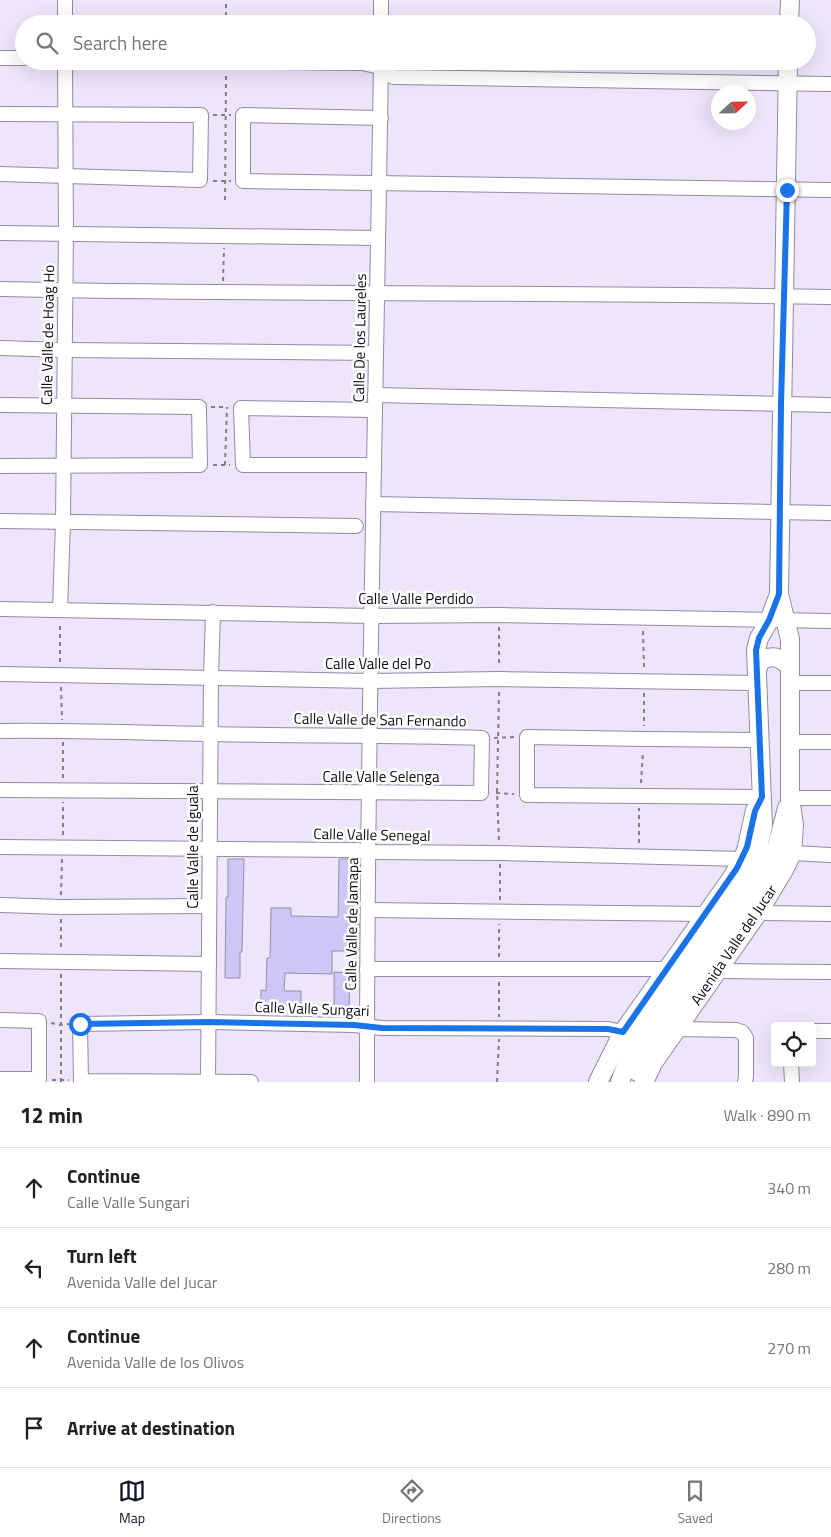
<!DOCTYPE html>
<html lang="en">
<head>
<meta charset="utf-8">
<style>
	:root { --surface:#fff; --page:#f2f2f2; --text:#202124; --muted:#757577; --line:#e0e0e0; --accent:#111827 }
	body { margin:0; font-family:"Titillium Web",sans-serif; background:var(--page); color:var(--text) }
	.controls { position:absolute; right:15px; bottom:15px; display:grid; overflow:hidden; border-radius:5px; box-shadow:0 5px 20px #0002 }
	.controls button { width:45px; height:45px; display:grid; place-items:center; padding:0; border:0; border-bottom:1px solid var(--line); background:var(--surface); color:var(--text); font:25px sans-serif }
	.compass { position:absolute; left:711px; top:85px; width:45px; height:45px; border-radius:50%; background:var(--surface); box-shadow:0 5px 20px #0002; rotate:68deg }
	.stop { position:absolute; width:15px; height:15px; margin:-11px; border:4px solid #1a73e8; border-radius:50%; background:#fff }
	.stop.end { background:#1a73e8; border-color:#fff; box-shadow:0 1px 5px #0008 }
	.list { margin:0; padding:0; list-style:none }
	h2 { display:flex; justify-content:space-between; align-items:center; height:65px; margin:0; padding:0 20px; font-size:21px }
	h2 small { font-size:16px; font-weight:400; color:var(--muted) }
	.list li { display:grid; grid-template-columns:32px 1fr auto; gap:15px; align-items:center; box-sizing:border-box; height:80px; padding:0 20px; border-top:1px solid var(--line) }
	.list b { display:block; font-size:19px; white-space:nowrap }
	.list p { margin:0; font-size:16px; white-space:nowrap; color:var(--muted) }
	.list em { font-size:16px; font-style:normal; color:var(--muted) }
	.icon { flex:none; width:28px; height:28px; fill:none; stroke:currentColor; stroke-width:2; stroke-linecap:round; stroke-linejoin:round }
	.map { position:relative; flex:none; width:831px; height:1082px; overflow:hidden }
	.search { position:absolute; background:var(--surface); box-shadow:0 5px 20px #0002; left:15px; right:15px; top:15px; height:55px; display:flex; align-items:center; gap:12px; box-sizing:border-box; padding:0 18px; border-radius:28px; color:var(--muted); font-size:19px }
	.sheet { height:385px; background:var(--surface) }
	nav { display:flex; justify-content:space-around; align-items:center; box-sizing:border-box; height:70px; border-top:1px solid var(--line); background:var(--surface); font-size:14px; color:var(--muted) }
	nav a { display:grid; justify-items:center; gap:2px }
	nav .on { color:var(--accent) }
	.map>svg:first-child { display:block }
</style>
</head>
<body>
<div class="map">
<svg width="831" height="1082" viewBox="0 0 831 1082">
	<rect width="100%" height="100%" fill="#ede6fb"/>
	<g fill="#cfc6f8" stroke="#938fa8">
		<path d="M228,859H244L242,952H240V978H225L226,897H228Z"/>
		<path d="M339,859H359V951H332V974L285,973L284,991H301V1009H261V990L266,991L267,958H270L271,908H291V916L338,917Z"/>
		<path d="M334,972L350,973L349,1006H334Z"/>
	</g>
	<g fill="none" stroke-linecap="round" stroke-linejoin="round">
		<defs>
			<g id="minor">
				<path d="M65,24V0"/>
				<path d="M381,24V0"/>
				<path d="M0,58H24"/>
				<path d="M181,61L362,63L380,67L387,74L394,77L831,84"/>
				<path d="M0,114L201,115L200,180L0,174"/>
				<path d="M381,118L243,115V181L831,190"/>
				<path d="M0,233L378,238"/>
				<path d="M0,289C277,295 554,292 831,297"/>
				<path d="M0,348L64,350L376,353"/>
				<path d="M375,395L831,405"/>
				<path d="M0,405L199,407L200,465L0,466"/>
				<path d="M373,465H243L241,408L375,410"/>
				<path d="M373,504L831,513"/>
				<path d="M0,521L356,526"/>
				<path d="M0,609L372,616L499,615L831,621"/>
				<path d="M60,610L63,522L66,233L65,61"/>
				<path d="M0,674L370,681L499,679L757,683"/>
				<path d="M790,683H831"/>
				<path d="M0,731C71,730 141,733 212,734C302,736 392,735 482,738L481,793L0,790"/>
				<path d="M759,740L644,739L527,737V795L763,797"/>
				<path d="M790,742H831"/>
				<path d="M790,798H831"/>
				<path d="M0,847L356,850L369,852L500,853L743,859"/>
				<path d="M792,853L831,855"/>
				<path d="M0,905L61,907L209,906"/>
				<path d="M369,910L706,914"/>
				<path d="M758,913L831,914"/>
				<path d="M0,961L209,964"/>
				<path d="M367,969H668"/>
				<path d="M718,971L831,972"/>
				<path d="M0,1020L39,1021V1079H0"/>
				<path d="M677,1029L736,1030L742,1032L746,1038V1077L745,1082"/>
				<path d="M812,1031H831"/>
				<path d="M791,1063L792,1082"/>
				<path d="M208,1082L211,677L213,612"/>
				<path d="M251,1082L81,1081L80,1024L209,1022L354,1025L382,1028L608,1029L623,1032"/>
				<path d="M367,1082C367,742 376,402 381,61"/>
			</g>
			<g id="major">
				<path d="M789,24L790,0"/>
				<path d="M757,670L760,661C774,654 778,657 790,666"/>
				<path d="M637,1072L641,1062L654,1038L763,877L777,846L787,808"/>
				<path d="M598,1082L623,1032L731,879L743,859L747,847L755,810"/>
				<path d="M620,1082L630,1054L644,1029L702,941L745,881L754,865L763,826L756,650L759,638L769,621L779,594"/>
				<path d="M644,1082L653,1063L758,913L785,868L792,853L794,825L790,798V639L779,594L788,61"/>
			</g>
		</defs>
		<use href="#minor" stroke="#928aa2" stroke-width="16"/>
		<use href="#major" stroke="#928aa2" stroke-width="20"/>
		<g stroke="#847f8e" stroke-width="2" stroke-dasharray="4 4" stroke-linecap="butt">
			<path d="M226,24V0"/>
			<path d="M213,115H231"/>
			<path d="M213,181H231"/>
			<path d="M225,200L226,74"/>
			<path d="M223,281L224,248"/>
			<path d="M211,407H226"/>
			<path d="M213,465H230"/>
			<path d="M225,465L227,407"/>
			<path d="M499,627V667"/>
			<path d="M643,631L644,668"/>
			<path d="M60,662V622"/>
			<path d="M61,687L62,720"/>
			<path d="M499,692L497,793L499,842"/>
			<path d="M644,693V726"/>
			<path d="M494,738L514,737"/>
			<path d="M63,742V780"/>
			<path d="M641,783L643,751"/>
			<path d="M496,793L514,794"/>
			<path d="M63,835V802"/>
			<path d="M639,843V808"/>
			<path d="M61,895L62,859"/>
			<path d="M500,900V864"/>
			<path d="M61,919V950"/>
			<path d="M499,957V924"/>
			<path d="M499,982V1017"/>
			<path d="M51,1023L61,1025L69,1024"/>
			<path d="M52,1080H69"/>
			<path d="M61,1082V974"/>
			<path d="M497,1082L499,1039"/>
		</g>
		<use href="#minor" stroke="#fff" stroke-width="14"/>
		<use href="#major" stroke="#fff" stroke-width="18"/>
	</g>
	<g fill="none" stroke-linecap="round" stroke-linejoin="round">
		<path stroke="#1a73e8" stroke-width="6" d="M80,1024L209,1022L354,1025L382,1028L608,1029L623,1032L737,868L747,847L755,811L762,797L756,650L759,638L769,620L779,594L781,404L787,190"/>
	</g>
	<g text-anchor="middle" stroke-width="5" stroke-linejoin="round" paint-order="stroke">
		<g font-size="15" fill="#0e0b14" stroke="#fff">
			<text transform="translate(48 335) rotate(-89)" y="5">Calle Valle de Hoag Ho</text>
			<text transform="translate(360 338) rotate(-89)" y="5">Calle De los Laureles</text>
			<text x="416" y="604">Calle Valle Perdido</text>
			<text x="378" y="669">Calle Valle del Po</text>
			<text transform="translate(380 720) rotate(1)" y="5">Calle Valle de San Fernando</text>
			<text x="381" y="782">Calle Valle Selenga</text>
			<text transform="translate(372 835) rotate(1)" y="5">Calle Valle Senegal</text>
			<text transform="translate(193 847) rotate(-90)" y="5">Calle Valle de Iguala</text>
			<text transform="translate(352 924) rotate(-89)" y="5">Calle Valle de Jamapa</text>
			<text transform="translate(734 945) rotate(-56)" y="5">Avenida Valle del Jucar</text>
			<text transform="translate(312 1009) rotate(2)" y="5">Calle Valle Sungari</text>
		</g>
	</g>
</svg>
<div class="controls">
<button><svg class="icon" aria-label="locate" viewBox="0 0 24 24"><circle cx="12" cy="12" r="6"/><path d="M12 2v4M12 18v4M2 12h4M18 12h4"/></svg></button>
</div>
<svg class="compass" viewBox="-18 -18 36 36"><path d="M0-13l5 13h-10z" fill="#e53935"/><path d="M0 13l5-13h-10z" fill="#757577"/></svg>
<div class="stop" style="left:80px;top:1024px"></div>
<div class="stop end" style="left:787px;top:190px"></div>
<div class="search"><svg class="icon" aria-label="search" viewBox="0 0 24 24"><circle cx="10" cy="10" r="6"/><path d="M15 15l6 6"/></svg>Search here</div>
</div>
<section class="sheet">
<h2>12 min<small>Walk · 890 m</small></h2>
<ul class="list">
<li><svg class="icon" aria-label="ahead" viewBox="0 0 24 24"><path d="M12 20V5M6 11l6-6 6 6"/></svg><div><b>Continue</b><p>Calle Valle Sungari</p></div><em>340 m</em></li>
<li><svg class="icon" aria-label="left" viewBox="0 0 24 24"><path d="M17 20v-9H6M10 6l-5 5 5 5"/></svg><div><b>Turn left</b><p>Avenida Valle del Jucar</p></div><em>280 m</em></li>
<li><svg class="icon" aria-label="ahead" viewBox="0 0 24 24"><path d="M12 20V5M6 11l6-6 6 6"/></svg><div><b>Continue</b><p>Avenida Valle de los Olivos</p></div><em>270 m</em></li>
<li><svg class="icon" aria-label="arrive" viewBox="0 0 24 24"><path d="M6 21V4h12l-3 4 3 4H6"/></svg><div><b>Arrive at destination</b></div></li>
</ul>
</section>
<nav>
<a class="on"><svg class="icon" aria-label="map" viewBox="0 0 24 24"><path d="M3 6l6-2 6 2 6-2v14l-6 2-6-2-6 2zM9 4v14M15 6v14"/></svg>Map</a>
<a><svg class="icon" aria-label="directions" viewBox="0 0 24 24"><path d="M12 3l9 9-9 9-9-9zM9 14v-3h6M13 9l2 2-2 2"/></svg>Directions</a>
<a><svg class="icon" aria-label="saved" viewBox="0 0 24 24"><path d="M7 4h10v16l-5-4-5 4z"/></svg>Saved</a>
</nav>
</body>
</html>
